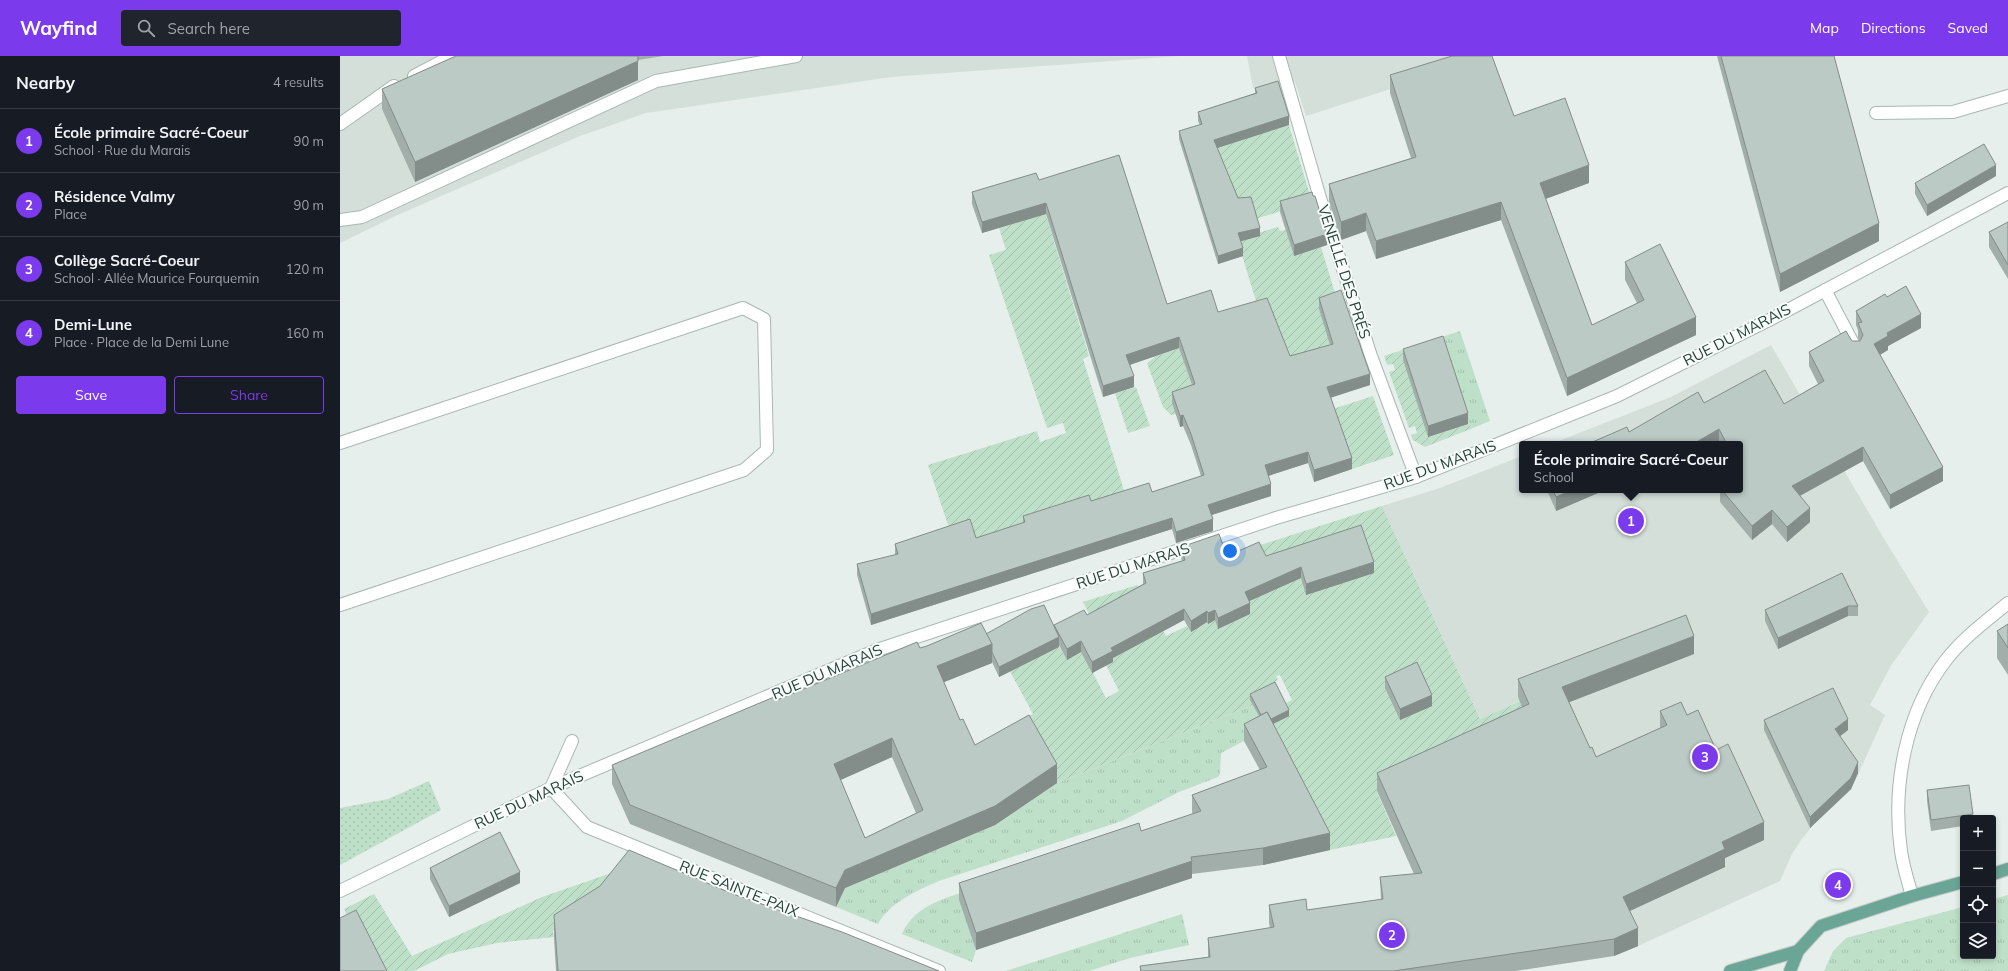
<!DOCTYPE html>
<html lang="en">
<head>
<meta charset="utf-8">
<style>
	:root { --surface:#171b24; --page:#20242c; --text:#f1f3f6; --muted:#9ea1a6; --line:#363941; --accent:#7c3aed }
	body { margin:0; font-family:Mulish,sans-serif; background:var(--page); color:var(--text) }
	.controls { position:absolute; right:12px; bottom:12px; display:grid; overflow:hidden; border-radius:4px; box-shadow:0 2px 6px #0003 }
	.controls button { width:36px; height:36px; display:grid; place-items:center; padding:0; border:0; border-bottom:1px solid var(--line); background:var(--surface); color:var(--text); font:20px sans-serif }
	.you { position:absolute; left:890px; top:495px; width:14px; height:14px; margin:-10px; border:3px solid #fff; border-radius:50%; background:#1a73e8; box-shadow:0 0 0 6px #1a73e833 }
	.badge { display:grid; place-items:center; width:26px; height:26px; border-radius:50%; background:var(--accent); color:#fff; font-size:13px; font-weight:700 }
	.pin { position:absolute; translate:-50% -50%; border:2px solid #fff; box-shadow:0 1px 4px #0006 }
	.popup { position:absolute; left:1179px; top:385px; width:224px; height:52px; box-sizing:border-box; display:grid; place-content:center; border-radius:4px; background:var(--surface); filter:drop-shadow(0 1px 3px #0005); font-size:13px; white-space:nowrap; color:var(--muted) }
	.popup b { font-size:15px; color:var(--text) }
	.popup::after { content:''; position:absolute; left:50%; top:100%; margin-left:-8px; border:8px solid transparent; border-top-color:var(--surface) }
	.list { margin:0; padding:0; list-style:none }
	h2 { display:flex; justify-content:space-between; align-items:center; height:52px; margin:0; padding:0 16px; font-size:17px }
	h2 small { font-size:13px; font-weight:400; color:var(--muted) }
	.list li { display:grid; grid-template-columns:26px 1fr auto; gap:12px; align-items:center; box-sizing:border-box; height:64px; padding:0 16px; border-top:1px solid var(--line) }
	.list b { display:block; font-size:15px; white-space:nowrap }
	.list p { margin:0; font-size:13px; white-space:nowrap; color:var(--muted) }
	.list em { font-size:13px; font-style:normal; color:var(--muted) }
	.actions { display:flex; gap:8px; padding:12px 16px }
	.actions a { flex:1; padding:9px 0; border:1px solid var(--accent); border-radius:4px; text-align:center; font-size:14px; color:var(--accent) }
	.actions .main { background:var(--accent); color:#fff }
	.icon { flex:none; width:22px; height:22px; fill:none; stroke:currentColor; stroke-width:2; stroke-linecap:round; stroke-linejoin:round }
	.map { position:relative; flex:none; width:1668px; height:915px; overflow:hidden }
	header { display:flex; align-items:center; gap:24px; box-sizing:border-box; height:56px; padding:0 20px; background:var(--accent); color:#fff }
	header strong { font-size:19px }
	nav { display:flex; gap:22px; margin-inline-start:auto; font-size:14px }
	.search { width:280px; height:36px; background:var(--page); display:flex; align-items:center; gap:10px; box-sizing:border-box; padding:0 14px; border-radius:4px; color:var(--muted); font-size:15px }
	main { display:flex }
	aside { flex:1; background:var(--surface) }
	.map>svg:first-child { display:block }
</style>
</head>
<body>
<header>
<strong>Wayfind</strong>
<div class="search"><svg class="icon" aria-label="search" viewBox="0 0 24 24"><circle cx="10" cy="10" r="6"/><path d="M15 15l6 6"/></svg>Search here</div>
<nav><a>Map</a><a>Directions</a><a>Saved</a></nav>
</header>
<main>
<aside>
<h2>Nearby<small>4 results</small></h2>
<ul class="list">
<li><span class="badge">1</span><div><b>École primaire Sacré-Coeur</b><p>School · Rue du Marais</p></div><em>90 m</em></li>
<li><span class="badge">2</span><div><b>Résidence Valmy</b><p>Place</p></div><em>90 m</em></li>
<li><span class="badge">3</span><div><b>Collège Sacré-Coeur</b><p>School · Allée Maurice Fourquemin</p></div><em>120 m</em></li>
<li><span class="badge">4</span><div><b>Demi-Lune</b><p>Place · Place de la Demi Lune</p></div><em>160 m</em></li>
</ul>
<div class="actions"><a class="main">Save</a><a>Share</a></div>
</aside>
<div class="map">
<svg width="1668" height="915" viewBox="0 0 1668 915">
	<defs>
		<pattern id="grass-tufts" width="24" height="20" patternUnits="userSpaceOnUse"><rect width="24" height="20" fill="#bfe0c8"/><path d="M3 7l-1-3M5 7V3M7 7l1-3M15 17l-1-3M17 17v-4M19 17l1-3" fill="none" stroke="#a4c1ad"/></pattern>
		<pattern id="park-dots" width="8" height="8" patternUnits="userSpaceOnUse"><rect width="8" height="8" fill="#bfe0c8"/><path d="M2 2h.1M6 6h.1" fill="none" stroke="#a4c1ad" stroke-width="1.8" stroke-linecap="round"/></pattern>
		<pattern id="garden-furrows" width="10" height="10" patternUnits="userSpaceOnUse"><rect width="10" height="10" fill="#bfe0c8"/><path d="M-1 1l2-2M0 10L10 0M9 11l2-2" fill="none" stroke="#a4c1ad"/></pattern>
	</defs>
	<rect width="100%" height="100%" fill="#e6efeb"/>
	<g fill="#d4dfda">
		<path d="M0,0H839L551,21L306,57L240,80L62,157L0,187Z"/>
		<path d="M907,0H1154L966,60L955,26L913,32Z"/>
		<path d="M1431,289L1543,481L1589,556L1552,608L1530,649L1545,659L1511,734L1475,767L1461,784L1452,798L1440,825L1285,896L1179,645L1140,663L1042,450L1100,432L1182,400V434H1400V388H1211L1331,341Z"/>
	</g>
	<g fill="url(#grass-tufts)">
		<path d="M1120,275L1150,365L1133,372L1128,368L1099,282Z"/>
		<path d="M913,649L927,673L881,697L880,718L878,721L839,736L782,765L599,825C578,834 549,847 538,868L496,851L505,832L655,769L717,727Z"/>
		<path d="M624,836L636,894L632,906L562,878C573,852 599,844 624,836Z"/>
		<path d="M1668,839V915H1484L1493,895L1506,882L1623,851V900H1653V843Z"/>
		<path d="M842,858L849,889L790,902L749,915H666Z"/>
	</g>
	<path fill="url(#park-dots)" d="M89,725L101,754L0,809V752L48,743Z"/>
	<g fill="url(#garden-furrows)">
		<path d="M949,69L972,146L915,163L882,137L873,70L880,90Z"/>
		<path d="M702,146L749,300L743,303L793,463L651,488L612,481L588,409L697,375L700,386L726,377L723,367L707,372L649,199L666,194L659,172L688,163Z"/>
		<path d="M938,171L940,175L946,174L954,200L981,191L998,247L1019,300L947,313L919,255L897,183Z"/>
		<path d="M1099,282L1089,381L1128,368L1133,372L1085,391L1073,384L1071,379L1077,377L1075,370L1069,372L1049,316L1055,314L1053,308L1047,309L1044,300Z"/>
		<path d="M840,292L855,339L837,358L831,359L823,351L807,307L816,300Z"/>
		<path d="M796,331L810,370L788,377L775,337Z"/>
		<path d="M1033,340L1054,399L1012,413L1001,381L968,361Z"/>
		<path d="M1042,450L1140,663L1180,645L1189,666L1037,736L1056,780L990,794L926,671L944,648L952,644L940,619L936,620L938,624L931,628L934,632L913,649L717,727L682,664L693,658L666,608L707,597L720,591L727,604L745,594L756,615L753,617L766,642L779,635L766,609L773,606L743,546L797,529L826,580L847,570L851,575L867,566L876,564L879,573L910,558L883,501Z"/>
		<path d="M280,814L256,850L213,875L214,881L157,887L108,898L74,915H35L4,853L34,838L72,900L202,841Z"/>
	</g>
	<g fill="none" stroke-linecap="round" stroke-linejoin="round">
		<defs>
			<g id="minor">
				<path d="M939,0L980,142L1031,300L1076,421"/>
				<path d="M74,20L112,0"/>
				<path d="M1536,57L1613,56L1668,40"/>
				<path d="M0,68L54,30"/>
				<path d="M0,164L22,161L316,25L456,0"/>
				<path d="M1485,234L1516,293"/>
				<path d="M0,387L403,252L424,263L427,394L404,414L0,549"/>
				<path d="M211,732L247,771L599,915"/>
				<path d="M211,732L232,685"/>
				<path d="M0,835L211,732L537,594L936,462L1076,421L1277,340L1431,263L1668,137"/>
				<path d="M1572,840C1568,825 1563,810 1561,795C1552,731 1565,657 1606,604C1623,582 1646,565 1668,547"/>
			</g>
			<g id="major">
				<path d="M1653,818L1668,813"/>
				<path d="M1390,915L1458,895"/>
				<path d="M1450,915L1458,895L1481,870L1572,840L1623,826"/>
			</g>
		</defs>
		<use href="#minor" stroke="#a8b8b2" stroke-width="14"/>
		<use href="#major" stroke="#c2cac8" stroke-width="14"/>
		<use href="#minor" stroke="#fff" stroke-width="12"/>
		<use href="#major" stroke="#6aa596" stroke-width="12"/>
	</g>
	<g fill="#a1aea9" fill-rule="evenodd">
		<path d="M116,0H323L298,4V24L75,126L42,53V33Z"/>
		<path d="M1377,0H1494L1539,185L1440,236Z"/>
		<path d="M1050,19L1174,60L1249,127L1205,143L1252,269L1297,247L1285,224V206L1356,279L1227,340L1161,164L1036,203L1026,175L1001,184L989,146V128L1071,102L1050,37Z"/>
		<path d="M915,32L949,69L877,92L898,142L920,180L901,185L903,200L878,208L839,83V75L860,69L858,65V56L915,37Z"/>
		<path d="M1656,120L1587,160L1575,138V127Z"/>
		<path d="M699,124L827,248L878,256L950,300L990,289L979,253V242L1030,329L991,341L1012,413L974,426L968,407L928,420L931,440L872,459L873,475L836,487L832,473L531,569L517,519V508L555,499V488L636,482L683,467V460L751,445L812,436L861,420L851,389L843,370L840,371L832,347V336L852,329L839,292L790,309L794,331L763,341L706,158L642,177L632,148V136Z"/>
		<path d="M973,140L987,189L954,200L940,156V145Z"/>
		<path d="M1668,166V223L1649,191V176Z"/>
		<path d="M1547,241L1581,272L1548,290V294L1540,299L1603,425L1550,453L1523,405L1460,440L1470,466L1447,486L1432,468L1412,484L1380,446V434H1400V388H1248L1289,376L1364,347L1444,348L1478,328L1469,310V296L1512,285H1520L1518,282V274L1516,269V255Z"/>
		<path d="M1063,293L1128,368L1088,381L1063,304Z"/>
		<path d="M1207,434H1265L1216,455Z"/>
		<path d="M841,491L887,500H926L1034,517L966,539L961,522L909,545L910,558L878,573L875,564L868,568L867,566L851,576L844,564L773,602V606L752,617L741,596L727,604L719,589V591L659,621L652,606V607L603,626L620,664L635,689L717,727L655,769L505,832L496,851L290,768L272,728V709L435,645L580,592L646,578L714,571V569L747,559L803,528V517L842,505L841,501ZM552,701L576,757L525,782L500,724Z"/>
		<path d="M1502,517L1518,550V560H1508L1438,593L1425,565V554Z"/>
		<path d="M1668,568V619L1657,602V575Z"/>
		<path d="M1354,598L1229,646L1250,692L1256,701L1320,672V655L1347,659L1376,694L1424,784L1385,802V811L1290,855L1298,890L1274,900L1175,915H800V910L868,901V882L930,872L929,867V849L967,854L1041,844L1040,821L1074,818L1037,735V717L1182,651L1178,641V623Z"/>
		<path d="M1045,621L1092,650L1060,664L1045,632Z"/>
		<path d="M910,638L949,660L933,668L990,794L923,809L852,818V822L636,894L619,844V827L801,775L853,758L852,756V739L920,714L904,685V668L919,660L910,644Z"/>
		<path d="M1424,664L1508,674L1500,680L1518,717L1511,733L1470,772L1424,674Z"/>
		<path d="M1587,734L1633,758V762H1623V770L1591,775L1587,745Z"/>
		<path d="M90,812L180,827L109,861L90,823Z"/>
		<path d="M214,859L599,915H216L214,883Z"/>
	</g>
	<g fill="#838d89">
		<path d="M298,5V24L75,126V106Z"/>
		<path d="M949,60V69L874,93V84Z"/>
		<path d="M1249,109V127L1200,145V127Z"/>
		<path d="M1656,109V120L1587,160V149Z"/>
		<path d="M1161,146V164L1036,203V185Z"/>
		<path d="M706,147V158L642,177V166Z"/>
		<path d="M1026,157V175L1001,184V166Z"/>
		<path d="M1539,167V185L1440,236V218Z"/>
		<path d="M920,172V180L898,186V177Z"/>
		<path d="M987,178V189L954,200V189Z"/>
		<path d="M903,192V200L878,208V200Z"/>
		<path d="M1581,258V272L1548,290V294L1534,302V288L1547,277Z"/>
		<path d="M1356,261V279L1227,340V322Z"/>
		<path d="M839,281V292L786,310V299Z"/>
		<path d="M1030,318V329L987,343V331Z"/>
		<path d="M794,320V331L763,341V330Z"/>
		<path d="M1128,357V368L1088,381V370Z"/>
		<path d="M843,359V370L840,371V360Z"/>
		<path d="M1379,373V388H1353Z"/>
		<path d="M1523,391V405L1452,444V430Z"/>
		<path d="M968,396V407L925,421V409Z"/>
		<path d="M1012,402V413L974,426V414Z"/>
		<path d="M1603,411V425L1550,453V439Z"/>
		<path d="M931,428V440L868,460V449Z"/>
		<path d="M1232,434H1265L1216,455V441Z"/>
		<path d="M1470,452V466L1447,486V471Z"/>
		<path d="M1432,454V468L1412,484V470Z"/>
		<path d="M832,462V473L531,569V558Z"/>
		<path d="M873,463V475L836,487V476Z"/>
		<path d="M1034,506V517L966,539V528Z"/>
		<path d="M961,511V522L905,547V536Z"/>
		<path d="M910,547V558L878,573V562Z"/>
		<path d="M1508,550V560L1438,593V582Z"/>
		<path d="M844,553V564L773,602V606L752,617V606L771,592Z"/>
		<path d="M875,554V564L868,568V557Z"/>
		<path d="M867,555V566L851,576V565Z"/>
		<path d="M1354,580V598L1222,649V631Z"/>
		<path d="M719,581V591L659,621V611Z"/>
		<path d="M741,585V596L727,604V593Z"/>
		<path d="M652,588V607L597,629V610Z"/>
		<path d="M1092,639V650L1060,664V653Z"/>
		<path d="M949,654V660L925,672V666Z"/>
		<path d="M1508,663V674L1495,684V673Z"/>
		<path d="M552,682V701L494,727V708Z"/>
		<path d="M1518,706V717L1511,733L1470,772V761Z"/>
		<path d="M717,708V727L655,769L505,832L496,851V832L505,814Z"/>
		<path d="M1424,766V784L1385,802V811L1283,858V841L1382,786Z"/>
		<path d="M990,777V794L923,809V792Z"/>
		<path d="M852,805V822L636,894V877Z"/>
		<path d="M180,816V827L109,861V850Z"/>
		<path d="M1298,872V890L1274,900V883Z"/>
	</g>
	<g fill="#bbcac4" stroke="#838d89" fill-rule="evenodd">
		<path d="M116,0H298V5L75,106L42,33Z"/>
		<path d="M1112,0H1152L1174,60L1225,42L1249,109L1200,127L1252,269L1304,244L1285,206L1320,188L1356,261L1227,322L1161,146L1036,185L1026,157L1001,166L989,128L1076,101L1050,19Z"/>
		<path d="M1381,0H1494L1539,167L1440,218Z"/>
		<path d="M938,25L949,60L874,84L898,142L911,141L920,172L898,177L903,192L878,200L839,75L862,68L858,56L917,37L915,32Z"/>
		<path d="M1644,88L1656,109L1587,149L1575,127Z"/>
		<path d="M779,99L827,248L871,234L878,256L927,242L950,300L993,288L979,242L1001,234L1030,318L987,331L1012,402L974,414L968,396L925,409L931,428L868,449L873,463L836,476L832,462L531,558L517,508L558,498L555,488L630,463L636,482L685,466L683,460L749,439L751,445L809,427L812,436L864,419L851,378L843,359L840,360L832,336L855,328L839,281L786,299L794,320L763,330L706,147L642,166L632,136L696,117L699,124Z"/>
		<path d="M972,136L973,140H975L987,178L954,189L940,145Z"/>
		<path d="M1668,166V209L1649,176Z"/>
		<path d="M1566,230L1581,258L1547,277L1548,280L1534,288L1603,411L1550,439L1523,391L1452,430L1470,452L1447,471L1432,454L1412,470L1382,434H1400V415L1402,414L1400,411V388H1387L1379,373L1353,388H1248L1287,371L1289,376L1358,336L1364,347L1425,314L1444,348L1484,325L1469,296L1506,275L1512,285H1520L1523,279L1518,267L1522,266L1516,255L1545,238L1547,241Z"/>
		<path d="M1103,280L1128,357L1088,370L1063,293Z"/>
		<path d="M1213,434H1232L1216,441Z"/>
		<path d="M1021,469L1034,506L966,528L961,511L905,536L910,547L878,562L875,554L868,557L867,555L851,565L844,553L771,592L773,595L752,606L741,585L727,593L714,569L744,554L747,559L806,527L803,517L845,504L841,491L879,478L887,500L919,486L926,500Z"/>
		<path d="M1502,517L1518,550H1508L1438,582L1425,554Z"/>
		<path d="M704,549L719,581L659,611L652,596V588L646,578L691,553Z"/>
		<path d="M1346,559L1354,580L1222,631L1250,692L1252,691L1256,701L1327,669L1320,655L1341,646L1347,659L1358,654L1376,694L1388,688L1424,766L1382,786L1385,793L1283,841L1298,872L1274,883L1053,915H801L800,910L870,901L868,882L934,871L929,849L966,843L967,854L1043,843L1040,821L1082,817L1037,717L1189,648L1178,623Z"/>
		<path d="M641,567L652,588L597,610L620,664L623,663L635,689L689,659L717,708L655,750L505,814L496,832L290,749L272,709L434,641L435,645L577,586L580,592L587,590ZM552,682L583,754L525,782L494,708Z"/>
		<path d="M1668,568V592L1657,575Z"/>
		<path d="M1077,606L1092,639L1060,653L1045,621Z"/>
		<path d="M935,626L949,654L931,663L927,656L921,659L910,638Z"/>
		<path d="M1493,632L1508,663L1495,673L1518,706L1511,722L1470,761L1424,664Z"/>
		<path d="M927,656L990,777L923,792L851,801L852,805L636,877L619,827L799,767L801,775L861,755L852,739L927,711L904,668Z"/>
		<path d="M1629,729L1633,758L1591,764L1587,734Z"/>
		<path d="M160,776L180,816L109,850L90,812Z"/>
		<path d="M289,794L393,838L502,876L599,915H218L214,859L260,830Z"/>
		<path d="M16,854L47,915H0V862Z"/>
	</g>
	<g text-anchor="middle" stroke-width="4" stroke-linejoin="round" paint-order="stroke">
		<g font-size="15" fill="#24423a" stroke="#f7fbf9">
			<text transform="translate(1004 216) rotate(72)" y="5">VENELLE DES PRÉS</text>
			<text transform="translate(1397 279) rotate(-27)" y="5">RUE DU MARAIS</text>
			<text transform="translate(1100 409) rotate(-20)" y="5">RUE DU MARAIS</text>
			<text transform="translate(793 510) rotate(-18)" y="5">RUE DU MARAIS</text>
			<text transform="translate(487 616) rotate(-23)" y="5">RUE DU MARAIS</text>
			<text transform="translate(189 744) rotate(-25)" y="5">RUE DU MARAIS</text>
			<text transform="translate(399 833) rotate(22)" y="5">RUE SAINTE-PAIX</text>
		</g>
	</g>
</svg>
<div class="controls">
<button>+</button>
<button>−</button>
<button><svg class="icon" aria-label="locate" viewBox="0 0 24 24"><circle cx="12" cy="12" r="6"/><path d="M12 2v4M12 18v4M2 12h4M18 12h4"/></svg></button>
<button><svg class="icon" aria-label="layers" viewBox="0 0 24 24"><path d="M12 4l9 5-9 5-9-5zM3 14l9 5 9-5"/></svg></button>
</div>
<div class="you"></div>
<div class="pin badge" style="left:1291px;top:465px">1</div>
<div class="popup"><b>École primaire Sacré-Coeur</b>School</div>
<div class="pin badge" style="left:1052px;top:879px">2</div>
<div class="pin badge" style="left:1365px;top:701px">3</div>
<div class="pin badge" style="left:1498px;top:829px">4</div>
</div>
</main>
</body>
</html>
